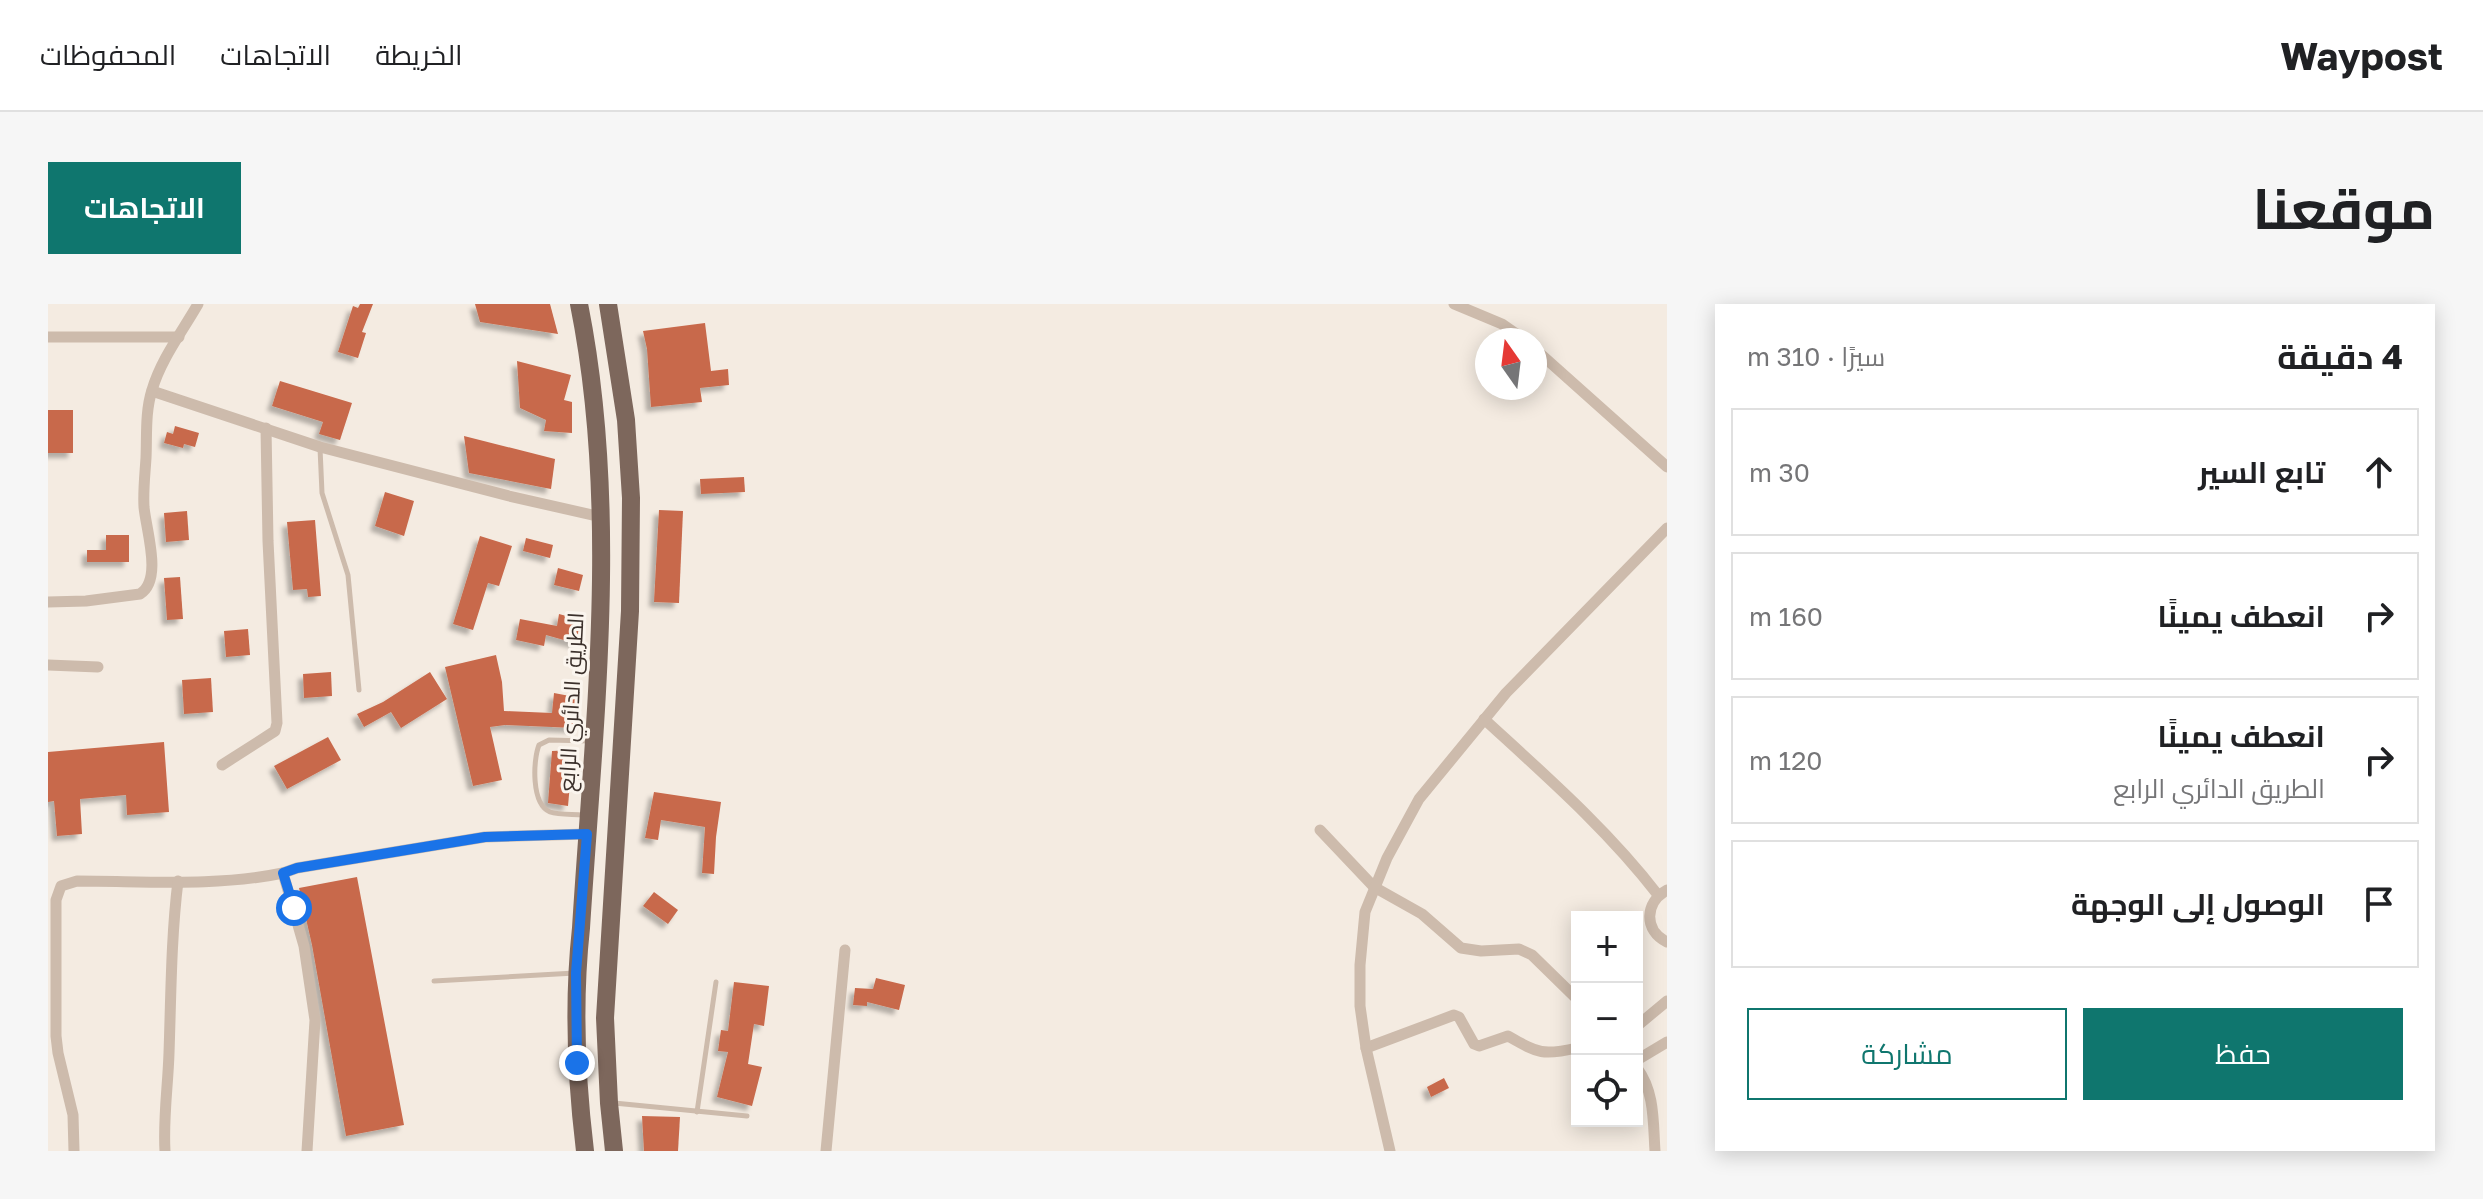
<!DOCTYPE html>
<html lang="ar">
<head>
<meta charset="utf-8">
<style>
	:root { --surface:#fff; --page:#f6f6f6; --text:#202124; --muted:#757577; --line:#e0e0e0; --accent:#0f766e }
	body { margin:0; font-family:"Golos Text",Cairo,sans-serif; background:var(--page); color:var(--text); direction:rtl }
	.controls { position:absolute; right:24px; bottom:24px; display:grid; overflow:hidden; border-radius:0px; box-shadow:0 4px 20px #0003 }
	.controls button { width:72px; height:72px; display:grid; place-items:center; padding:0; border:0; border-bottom:2px solid var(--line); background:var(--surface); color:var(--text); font:40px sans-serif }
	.compass { position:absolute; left:1427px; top:24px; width:72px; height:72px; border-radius:50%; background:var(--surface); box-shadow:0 4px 20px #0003; rotate:346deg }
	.stop { position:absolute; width:24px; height:24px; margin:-18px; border:6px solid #1a73e8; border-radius:50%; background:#fff }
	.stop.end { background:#1a73e8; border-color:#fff; box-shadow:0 2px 8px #0008 }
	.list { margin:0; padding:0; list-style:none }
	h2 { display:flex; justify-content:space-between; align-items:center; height:104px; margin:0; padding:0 32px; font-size:34px }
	h2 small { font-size:26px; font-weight:400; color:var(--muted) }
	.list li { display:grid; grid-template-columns:52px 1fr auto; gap:24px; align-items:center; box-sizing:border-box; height:128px; margin:0 16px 16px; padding:0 16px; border:2px solid var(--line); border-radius:0px }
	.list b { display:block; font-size:30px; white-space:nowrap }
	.list p { margin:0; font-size:26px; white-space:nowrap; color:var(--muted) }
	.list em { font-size:26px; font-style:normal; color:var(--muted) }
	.actions { display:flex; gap:16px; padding:24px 32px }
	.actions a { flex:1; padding:18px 0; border:2px solid var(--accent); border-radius:0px; text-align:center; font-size:28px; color:var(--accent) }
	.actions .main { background:var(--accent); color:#fff }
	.icon { flex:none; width:44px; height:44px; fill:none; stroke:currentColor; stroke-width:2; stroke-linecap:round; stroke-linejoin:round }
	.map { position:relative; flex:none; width:1619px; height:847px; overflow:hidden; direction:ltr; border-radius:0px }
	header { display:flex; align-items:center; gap:48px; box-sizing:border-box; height:112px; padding:0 40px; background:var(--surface); border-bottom:2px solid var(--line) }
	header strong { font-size:38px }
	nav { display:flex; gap:44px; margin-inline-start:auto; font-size:28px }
	.intro { display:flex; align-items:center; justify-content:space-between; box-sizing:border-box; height:192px; padding:0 48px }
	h1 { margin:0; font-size:56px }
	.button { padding:20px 36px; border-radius:0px; background:var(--accent); color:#fff; font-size:28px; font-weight:700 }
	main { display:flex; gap:48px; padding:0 48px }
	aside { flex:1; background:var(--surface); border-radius:0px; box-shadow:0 4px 20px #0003 }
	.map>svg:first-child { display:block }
</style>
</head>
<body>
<header>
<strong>Waypost</strong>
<nav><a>الخريطة</a><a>الاتجاهات</a><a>المحفوظات</a></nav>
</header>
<div class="intro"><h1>موقعنا</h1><a class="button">الاتجاهات</a></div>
<main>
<aside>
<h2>4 دقيقة<small>سيرًا · 310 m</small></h2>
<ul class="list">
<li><svg class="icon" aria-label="ahead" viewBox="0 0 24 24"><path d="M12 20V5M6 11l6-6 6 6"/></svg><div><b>تابع السير</b></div><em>30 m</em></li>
<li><svg class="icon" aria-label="right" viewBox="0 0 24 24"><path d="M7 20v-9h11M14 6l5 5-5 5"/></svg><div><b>انعطف يمينًا</b></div><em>160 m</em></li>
<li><svg class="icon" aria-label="right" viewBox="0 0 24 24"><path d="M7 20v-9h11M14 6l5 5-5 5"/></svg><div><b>انعطف يمينًا</b><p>الطريق الدائري الرابع</p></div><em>120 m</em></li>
<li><svg class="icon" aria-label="arrive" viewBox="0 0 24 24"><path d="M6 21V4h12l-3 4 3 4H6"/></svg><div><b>الوصول إلى الوجهة</b></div></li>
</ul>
<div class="actions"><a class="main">حفظ</a><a>مشاركة</a></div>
</aside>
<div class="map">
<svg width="1619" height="847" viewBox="0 0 1619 847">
	<defs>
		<filter id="shadow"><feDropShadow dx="-5" dy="5" stdDeviation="2" flood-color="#0004"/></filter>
	</defs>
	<rect width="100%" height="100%" fill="#f4ebe1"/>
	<g fill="#c8694b" filter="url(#shadow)">
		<path d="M312,0H325L314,28L318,29L310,54L290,48L305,2L310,4Z"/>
		<path d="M427,0H502L510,30L432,18Z"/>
		<path d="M657,19L663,67L680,65L681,81L652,84L654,98L603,103L599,45L595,27Z"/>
		<path d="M469,57L523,71L516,96L524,98V129L496,127L498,116L472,104Z"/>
		<path d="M232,77L304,99L292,136L271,130L275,118L224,102Z"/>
		<rect x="0" y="106" width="25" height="43"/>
		<path d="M127,122L151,129L147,143L136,140L135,144L116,139L119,128L125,130Z"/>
		<path d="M416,132L507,155L503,185L421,169Z"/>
		<path d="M696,173L697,188L653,190L652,175Z"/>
		<path d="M337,188L366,197L356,232L327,222Z"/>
		<path d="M611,206L635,207L631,299L606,298Z"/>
		<path d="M139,207L141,236L118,238L116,209Z"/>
		<path d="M267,216L273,292L260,293L259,285L245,286L239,218Z"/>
		<path d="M58,231H81V258H39V246H58Z"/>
		<path d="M432,232L464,242L451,282L440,279L425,326L405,320Z"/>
		<path d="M478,234L505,241L502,254L475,247Z"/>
		<path d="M510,264L535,271L531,287L506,281Z"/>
		<path d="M132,273L135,315L119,316L116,274Z"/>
		<path d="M511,310L533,316L530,340L498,331L496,342L468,336L472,315L509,322Z"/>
		<path d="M200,325L202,351L178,353L176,327Z"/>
		<path d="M448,351L454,378L456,407L504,409L506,389L527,393V424L457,421L442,423L454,476L425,482L397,363Z"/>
		<path d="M283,368L284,392L256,394L255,370Z"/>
		<path d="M382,368L399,395L353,424L343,408L316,423L309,410L335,398Z"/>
		<path d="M163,374L165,408L136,410L134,376Z"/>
		<path d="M280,433L293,456L239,485L226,462Z"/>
		<path d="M116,438L121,508L79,511L78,491L32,495L34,530L9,532L6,497L0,498V448Z"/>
		<path d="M525,446L520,502L500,499L504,447Z"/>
		<path d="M606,488L673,498L668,533L666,570L654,569L657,523L613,516L610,536L597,534Z"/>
		<path d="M309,573L356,821L298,832L264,641L251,584Z"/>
		<path d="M606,588L630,606L620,620L595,602Z"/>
		<path d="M828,674L857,681L851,706L819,698V702L805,701L807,684L825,685Z"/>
		<path d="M686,678L721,682L716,722L706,720L700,760L714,763L704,802L669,793L680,748L670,747L673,726L680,727Z"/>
		<path d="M1396,774L1401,784L1383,793L1379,783Z"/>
		<path d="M594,812L632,813L630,847H596Z"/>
	</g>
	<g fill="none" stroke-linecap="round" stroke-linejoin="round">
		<g stroke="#cdbbac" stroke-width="5">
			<path d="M272,144L274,189L300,271L311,386"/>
			<path d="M535,511C525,510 511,511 502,508C483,500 485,456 491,441L501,436L542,437"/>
			<path d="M386,677L527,669"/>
			<path d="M566,799L699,812"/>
			<path d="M649,808L668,678"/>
		</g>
		<g stroke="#cdbbac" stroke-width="11">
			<path d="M1406,0L1454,20L1477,36"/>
			<path d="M0,33H131"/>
			<path d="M1487,45L1619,163"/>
			<path d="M104,87L272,143L461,192L553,213"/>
			<path d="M0,298L38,297L92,290C115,276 98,226 96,203C95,187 97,170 98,154C99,132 97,108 104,86C113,55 134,28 150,0"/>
			<path d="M0,361L50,363"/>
			<path d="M1436,415C1497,471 1559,525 1610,591"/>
			<path d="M174,461L227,427L229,419L220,237L218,124"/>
			<path d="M1272,526L1326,583L1374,610L1413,644L1433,647L1471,645L1484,651L1529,695"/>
			<path d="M1619,586C1597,598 1595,626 1619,638"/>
			<path d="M1589,722L1619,697"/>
			<path d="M1318,744L1406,711L1411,713L1426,740L1431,742L1460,732C1490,749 1494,752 1529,744"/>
			<path d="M1589,756L1619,738"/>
			<path d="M1589,764C1607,788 1605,818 1607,847"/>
			<path d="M26,847L25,811L10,749L8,732V596L13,582L29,577C97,577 168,583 235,569"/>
			<path d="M117,847C115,814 120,782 121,749C123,692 123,634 130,577"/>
			<path d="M259,847L267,716L256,642L235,569L249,564L437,533L539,530"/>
			<path d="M778,847L797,646"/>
			<path d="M1342,847L1318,744L1312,702V661L1317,608L1339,554L1371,495L1458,389L1619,224"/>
		</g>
		<g stroke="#7d675c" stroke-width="18">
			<path d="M531,0C572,205 546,417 533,624C525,698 528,773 537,847"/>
			<path d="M560,0L578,116L583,194L582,307L557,714L561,799L566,847"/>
		</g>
	</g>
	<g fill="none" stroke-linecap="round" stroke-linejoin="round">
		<path stroke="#1a73e8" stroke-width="10" d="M246,604L235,569L249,564L437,533L539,530L528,669L529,759"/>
	</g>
	<g text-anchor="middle" stroke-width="6" stroke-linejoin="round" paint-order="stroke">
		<g font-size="22" fill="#3b302b" stroke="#fbf5ee">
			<text transform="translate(523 398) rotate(-87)" y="8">الطريق الدائري الرابع</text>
		</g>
	</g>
</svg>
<div class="controls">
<button>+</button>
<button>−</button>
<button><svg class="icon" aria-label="locate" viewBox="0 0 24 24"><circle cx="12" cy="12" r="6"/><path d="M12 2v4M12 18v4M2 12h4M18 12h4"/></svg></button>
</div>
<svg class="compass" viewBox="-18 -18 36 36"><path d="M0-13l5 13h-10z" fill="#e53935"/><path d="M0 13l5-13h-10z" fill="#757577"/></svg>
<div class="stop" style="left:246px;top:604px"></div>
<div class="stop end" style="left:529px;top:759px"></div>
</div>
</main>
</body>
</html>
